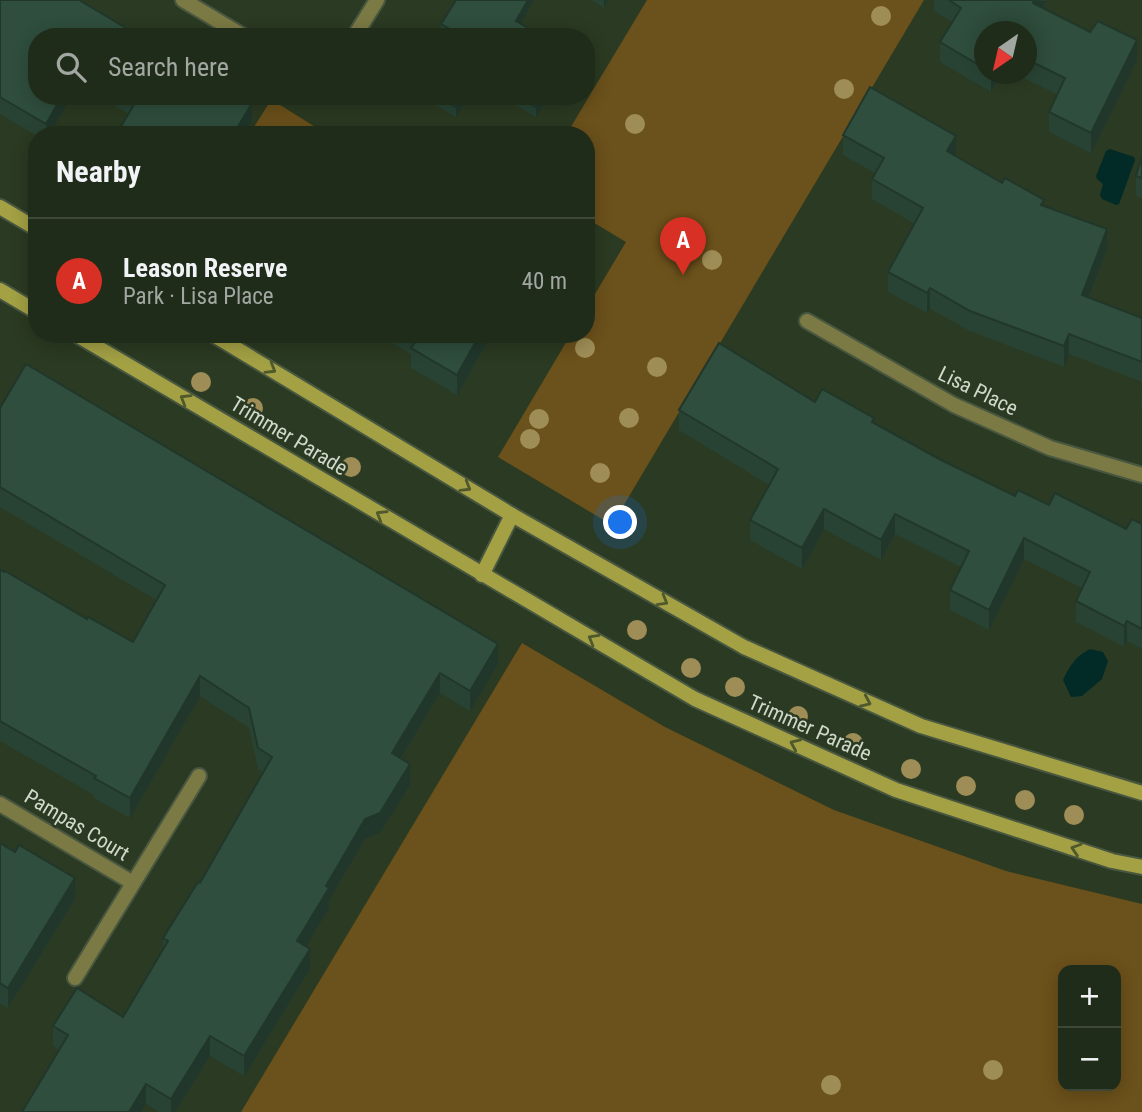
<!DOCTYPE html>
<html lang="en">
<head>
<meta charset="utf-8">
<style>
	:root { --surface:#202c1a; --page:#283423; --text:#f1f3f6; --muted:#a2a7a2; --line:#3d4839; --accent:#d93025 }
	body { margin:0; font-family:"Roboto Condensed",sans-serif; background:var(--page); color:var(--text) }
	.controls { position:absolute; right:21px; bottom:21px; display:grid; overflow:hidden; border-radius:14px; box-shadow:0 4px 18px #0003 }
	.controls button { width:63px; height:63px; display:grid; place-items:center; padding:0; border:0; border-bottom:2px solid var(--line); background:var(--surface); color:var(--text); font:35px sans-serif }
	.compass { position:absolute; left:974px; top:21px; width:63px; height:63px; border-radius:50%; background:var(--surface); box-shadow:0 4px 18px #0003; rotate:214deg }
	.you { position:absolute; left:621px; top:523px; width:24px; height:24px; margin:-18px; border:5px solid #fff; border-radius:50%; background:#1a73e8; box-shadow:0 0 0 10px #1a73e833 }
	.badge { display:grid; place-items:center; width:46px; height:46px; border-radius:50%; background:var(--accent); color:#fff; font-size:23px; font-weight:700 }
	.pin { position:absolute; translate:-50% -58px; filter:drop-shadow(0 2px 4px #0008) }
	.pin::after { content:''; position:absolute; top:37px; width:24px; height:21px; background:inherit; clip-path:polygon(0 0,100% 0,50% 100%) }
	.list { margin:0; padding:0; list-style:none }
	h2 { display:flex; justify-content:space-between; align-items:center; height:91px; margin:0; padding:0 28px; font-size:30px }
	h2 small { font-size:23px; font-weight:400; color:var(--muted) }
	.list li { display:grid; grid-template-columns:46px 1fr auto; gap:21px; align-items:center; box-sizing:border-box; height:126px; padding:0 28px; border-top:2px solid var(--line) }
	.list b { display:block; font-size:26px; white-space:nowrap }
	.list p { margin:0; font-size:23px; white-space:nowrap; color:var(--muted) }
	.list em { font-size:23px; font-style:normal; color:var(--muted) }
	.icon { flex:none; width:38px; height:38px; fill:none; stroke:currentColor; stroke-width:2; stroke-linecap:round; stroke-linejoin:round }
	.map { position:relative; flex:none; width:1142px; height:1112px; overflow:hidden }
	.search { position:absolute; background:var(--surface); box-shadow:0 4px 18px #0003; left:28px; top:28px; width:567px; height:77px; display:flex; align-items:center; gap:18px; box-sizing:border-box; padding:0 24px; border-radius:28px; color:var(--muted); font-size:26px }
	.panel { position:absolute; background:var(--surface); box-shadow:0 4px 18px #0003; left:28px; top:126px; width:567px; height:217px; border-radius:28px }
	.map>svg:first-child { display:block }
</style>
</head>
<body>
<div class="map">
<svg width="1142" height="1112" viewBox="0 0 1142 1112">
	<rect width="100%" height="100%" fill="#2b3a22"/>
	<g fill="#6b511b" fill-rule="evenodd">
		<path d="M647,0H924L612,525L498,457L571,334H586V309L626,242L586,218V135H566Z"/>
		<path d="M271,100L277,103L328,135H249Z"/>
		<path d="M522,643L665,727L834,810L1006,871L1142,904V1112H241ZM1063,970H1116V1086H1063Z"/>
	</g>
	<g fill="#022a26">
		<path d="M1110,149L1134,157L1135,160L1119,204L1116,205L1102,199L1100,195L1103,184L1097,179L1096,176L1106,151Z"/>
		<path d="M1090,649L1103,652L1108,661L1102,679L1082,696L1071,697L1063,680C1070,665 1075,657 1090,649Z"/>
	</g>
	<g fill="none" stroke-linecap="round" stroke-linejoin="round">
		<defs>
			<g id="minor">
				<path d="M183,0L245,37"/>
				<path d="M354,37L377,0"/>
				<path d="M807,321L954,405L1050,448L1142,475"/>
				<path d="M0,804L133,883"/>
				<path d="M75,978L199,776"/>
			</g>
			<g id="secondary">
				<path d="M0,207L37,229"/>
				<path d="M0,290L37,312"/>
				<path d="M75,334L695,699L896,790L1112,861L1142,867"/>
				<path d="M212,334L512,515L744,647L921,726L1142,793"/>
				<path d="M482,575L512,515"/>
			</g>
		</defs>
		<use href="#minor" stroke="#495740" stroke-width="18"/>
		<use href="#secondary" stroke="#495740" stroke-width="18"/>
		<use href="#minor" stroke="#7b7a44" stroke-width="14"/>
		<use href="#secondary" stroke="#a3a144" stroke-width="14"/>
	</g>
	<g fill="#9e8d56">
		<circle cx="881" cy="16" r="10"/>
		<circle cx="844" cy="89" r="10"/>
		<circle cx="635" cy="124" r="10"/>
		<circle cx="712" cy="260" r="10"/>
		<circle cx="585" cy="348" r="10"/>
		<circle cx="657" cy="367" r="10"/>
		<circle cx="201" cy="382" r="10"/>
		<circle cx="253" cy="408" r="10"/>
		<circle cx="629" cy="418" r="10"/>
		<circle cx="539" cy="419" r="10"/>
		<circle cx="530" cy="439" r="10"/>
		<circle cx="351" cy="467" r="10"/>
		<circle cx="600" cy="473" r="10"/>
		<circle cx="637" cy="630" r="10"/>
		<circle cx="691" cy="668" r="10"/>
		<circle cx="735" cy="687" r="10"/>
		<circle cx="798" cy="716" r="10"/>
		<circle cx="853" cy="743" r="10"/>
		<circle cx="911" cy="769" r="10"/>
		<circle cx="966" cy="786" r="10"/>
		<circle cx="1025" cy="800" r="10"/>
		<circle cx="1074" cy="815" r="10"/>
		<circle cx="993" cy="1070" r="10"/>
		<circle cx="831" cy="1085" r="10"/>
	</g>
	<g fill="#284334">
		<path d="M0,0L37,37L49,135H37V136L0,114Z"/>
		<path d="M534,0L445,37L441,34V24Z"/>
		<path d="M591,0H608L604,8Z"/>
		<path d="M934,0H1046L1042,8L1137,60L1091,153L1049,132V112L1057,94L1015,74H1026V32H984V74H1002L991,92L940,62V42L952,22L934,11Z"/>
		<path d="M99,96H241L252,120L243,135H116L129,114Z"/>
		<path d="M421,96H469L456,117Z"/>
		<path d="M501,96H549L536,117Z"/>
		<path d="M843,135L955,156L1044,206L1107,249L1089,298L1142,318V382L1069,354L1064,367L970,331L930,309L927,313L888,292V272L915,224L872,199V179L875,173L843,155Z"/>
		<path d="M1142,157V198L1136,196V176Z"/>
		<path d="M377,334H492L457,395L411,368V354Z"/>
		<path d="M1142,385V409L1141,408Z"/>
		<path d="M815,402L874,424L941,460L1015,496L1126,529L1142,524V649L1127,641L1124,647L1076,622V601L1082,588L1024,559L989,630L950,610V590L961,567L895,534L881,560L824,529L802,569L750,540V520L769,485L679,430V410Z"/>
		<path d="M0,408L498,664L470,711L440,693L401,758L410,785L380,833L365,839L329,900V908L306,946L310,969L244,1076L210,1056L175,1112H159L53,1046V1026L123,1017L163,949V938L200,883L264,772L258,769L249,728L200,696L130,818L94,798V795L0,741V570L87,619L133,642L156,600L0,507Z"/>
		<path d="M0,843L75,899L8,1008L0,1004Z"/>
	</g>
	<g fill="#21372b">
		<path d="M528,0H534L516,31V21Z"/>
		<path d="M604,0H608L604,8Z"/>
		<path d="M1034,0L1046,1L1033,23V3Z"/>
		<path d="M1137,40V60L1091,153V133Z"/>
		<path d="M991,74H1002L991,92Z"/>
		<path d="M62,96H72L49,135H46V124Z"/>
		<path d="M462,96H469L456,117V107Z"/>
		<path d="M542,96H549L536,117V107Z"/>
		<path d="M252,103V120L243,135H233Z"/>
		<path d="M956,136V156L947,172V151Z"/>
		<path d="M1107,229V249L1082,315V295Z"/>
		<path d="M930,288V309L927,313V293Z"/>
		<path d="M480,334H492L457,395V375Z"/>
		<path d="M1069,334V354L1064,367V346Z"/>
		<path d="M824,509V529L802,569V548Z"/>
		<path d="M895,514V534L881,560V540Z"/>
		<path d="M1024,538V559L989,630V610Z"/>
		<path d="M1127,621V641L1124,647V626Z"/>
		<path d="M498,644V664L470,711V691Z"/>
		<path d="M440,673V693L392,773V753Z"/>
		<path d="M200,676V696L130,818V798Z"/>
		<path d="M410,764V785L380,833L365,839L329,900V908L297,961V941L326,886L365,819Z"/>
		<path d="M75,878V899L8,1008V988Z"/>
		<path d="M310,949V969L244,1076V1056Z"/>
		<path d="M210,1036V1056L175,1112H171V1099Z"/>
		<path d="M146,1084V1104L141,1112H129Z"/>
	</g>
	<g fill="#2f4e3d" stroke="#21372b" stroke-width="2">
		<path d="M0,0H79L141,37H37V96H62L46,124L0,97Z"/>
		<path d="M456,0H528L516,21L543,37H445L450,29L441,24Z"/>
		<path d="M949,0H1034L1033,3L1090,32L1098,21L1137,40L1091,133L1049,112L1065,78L1026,59V32H984V68L940,42L961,8Z"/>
		<path d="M870,87L956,136L947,151L1002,183L1005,178L1044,200L1041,205L1107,229L1082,295L1142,318V362L1069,334L1064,346L970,311L930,288L927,293L888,272L923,208L872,179L884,158L843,135Z"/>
		<path d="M129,96H241L252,103L233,135H116L136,101Z"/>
		<path d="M438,96H462L456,107Z"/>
		<path d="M518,96H542L536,107Z"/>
		<path d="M1142,157V178L1136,176Z"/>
		<path d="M412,334H480L457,375L411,348L418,338Z"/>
		<path d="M719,343L815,402L822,389L874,418L872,422L941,460L1015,496L1018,490L1049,505L1055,493L1126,529L1132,519L1142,524V629L1127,621L1124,626L1076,601L1090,572L1024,538L989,610L950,590L969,551L895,514L881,540L824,509L802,548L750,520L778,469L679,410Z"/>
		<path d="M26,364L498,644L470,691L440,673L392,753L410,764L380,813L365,819L326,886L329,888L297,941L310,949L244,1056L210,1036L171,1099L146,1084L129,1112H22L68,1035L53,1026L77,988L123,1017L168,941L163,938L198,882L200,883L272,757L258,748L249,708L200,676L130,798L94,778L96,776L0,721V570L4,572L5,571L87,619L88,617L133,642L165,585L0,487V408Z"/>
		<path d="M0,843L15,852L19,845L75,878L8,988L0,983Z"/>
	</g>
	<defs><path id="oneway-chevron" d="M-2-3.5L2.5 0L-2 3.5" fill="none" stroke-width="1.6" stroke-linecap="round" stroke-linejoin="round" transform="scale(1.75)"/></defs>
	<g stroke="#4f592c">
		<use href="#oneway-chevron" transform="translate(271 369) rotate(31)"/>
		<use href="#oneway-chevron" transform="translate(185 399) rotate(-149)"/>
		<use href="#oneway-chevron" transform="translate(466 487) rotate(31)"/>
		<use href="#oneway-chevron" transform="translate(381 515) rotate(-149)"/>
		<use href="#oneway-chevron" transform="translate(663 601) rotate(30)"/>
		<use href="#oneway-chevron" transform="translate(593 639) rotate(-150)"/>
		<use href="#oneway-chevron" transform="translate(866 702) rotate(24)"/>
		<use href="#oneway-chevron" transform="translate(795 744) rotate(-156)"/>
		<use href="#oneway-chevron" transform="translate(1076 849) rotate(-162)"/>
	</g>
	<g text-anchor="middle" stroke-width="5" stroke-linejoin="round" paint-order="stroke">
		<g font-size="21" fill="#d0d9ca" stroke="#2b3a22">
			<text transform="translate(978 391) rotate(26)" y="7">Lisa Place</text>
			<text transform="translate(289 436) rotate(31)" y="7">Trimmer Parade</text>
			<text transform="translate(810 728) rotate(24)" y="7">Trimmer Parade</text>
			<text transform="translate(77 825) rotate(31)" y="7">Pampas Court</text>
		</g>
	</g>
</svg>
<div class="controls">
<button>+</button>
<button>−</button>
</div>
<svg class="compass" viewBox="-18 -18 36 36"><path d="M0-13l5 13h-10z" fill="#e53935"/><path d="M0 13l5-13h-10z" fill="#a2a7a2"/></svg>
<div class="you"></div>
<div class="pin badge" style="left:683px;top:275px">A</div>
<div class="search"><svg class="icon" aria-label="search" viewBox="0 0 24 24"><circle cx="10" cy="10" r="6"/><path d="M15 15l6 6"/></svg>Search here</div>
<section class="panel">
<h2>Nearby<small></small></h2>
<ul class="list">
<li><span class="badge">A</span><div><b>Leason Reserve</b><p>Park · Lisa Place</p></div><em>40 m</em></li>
</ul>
</section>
</div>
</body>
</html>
